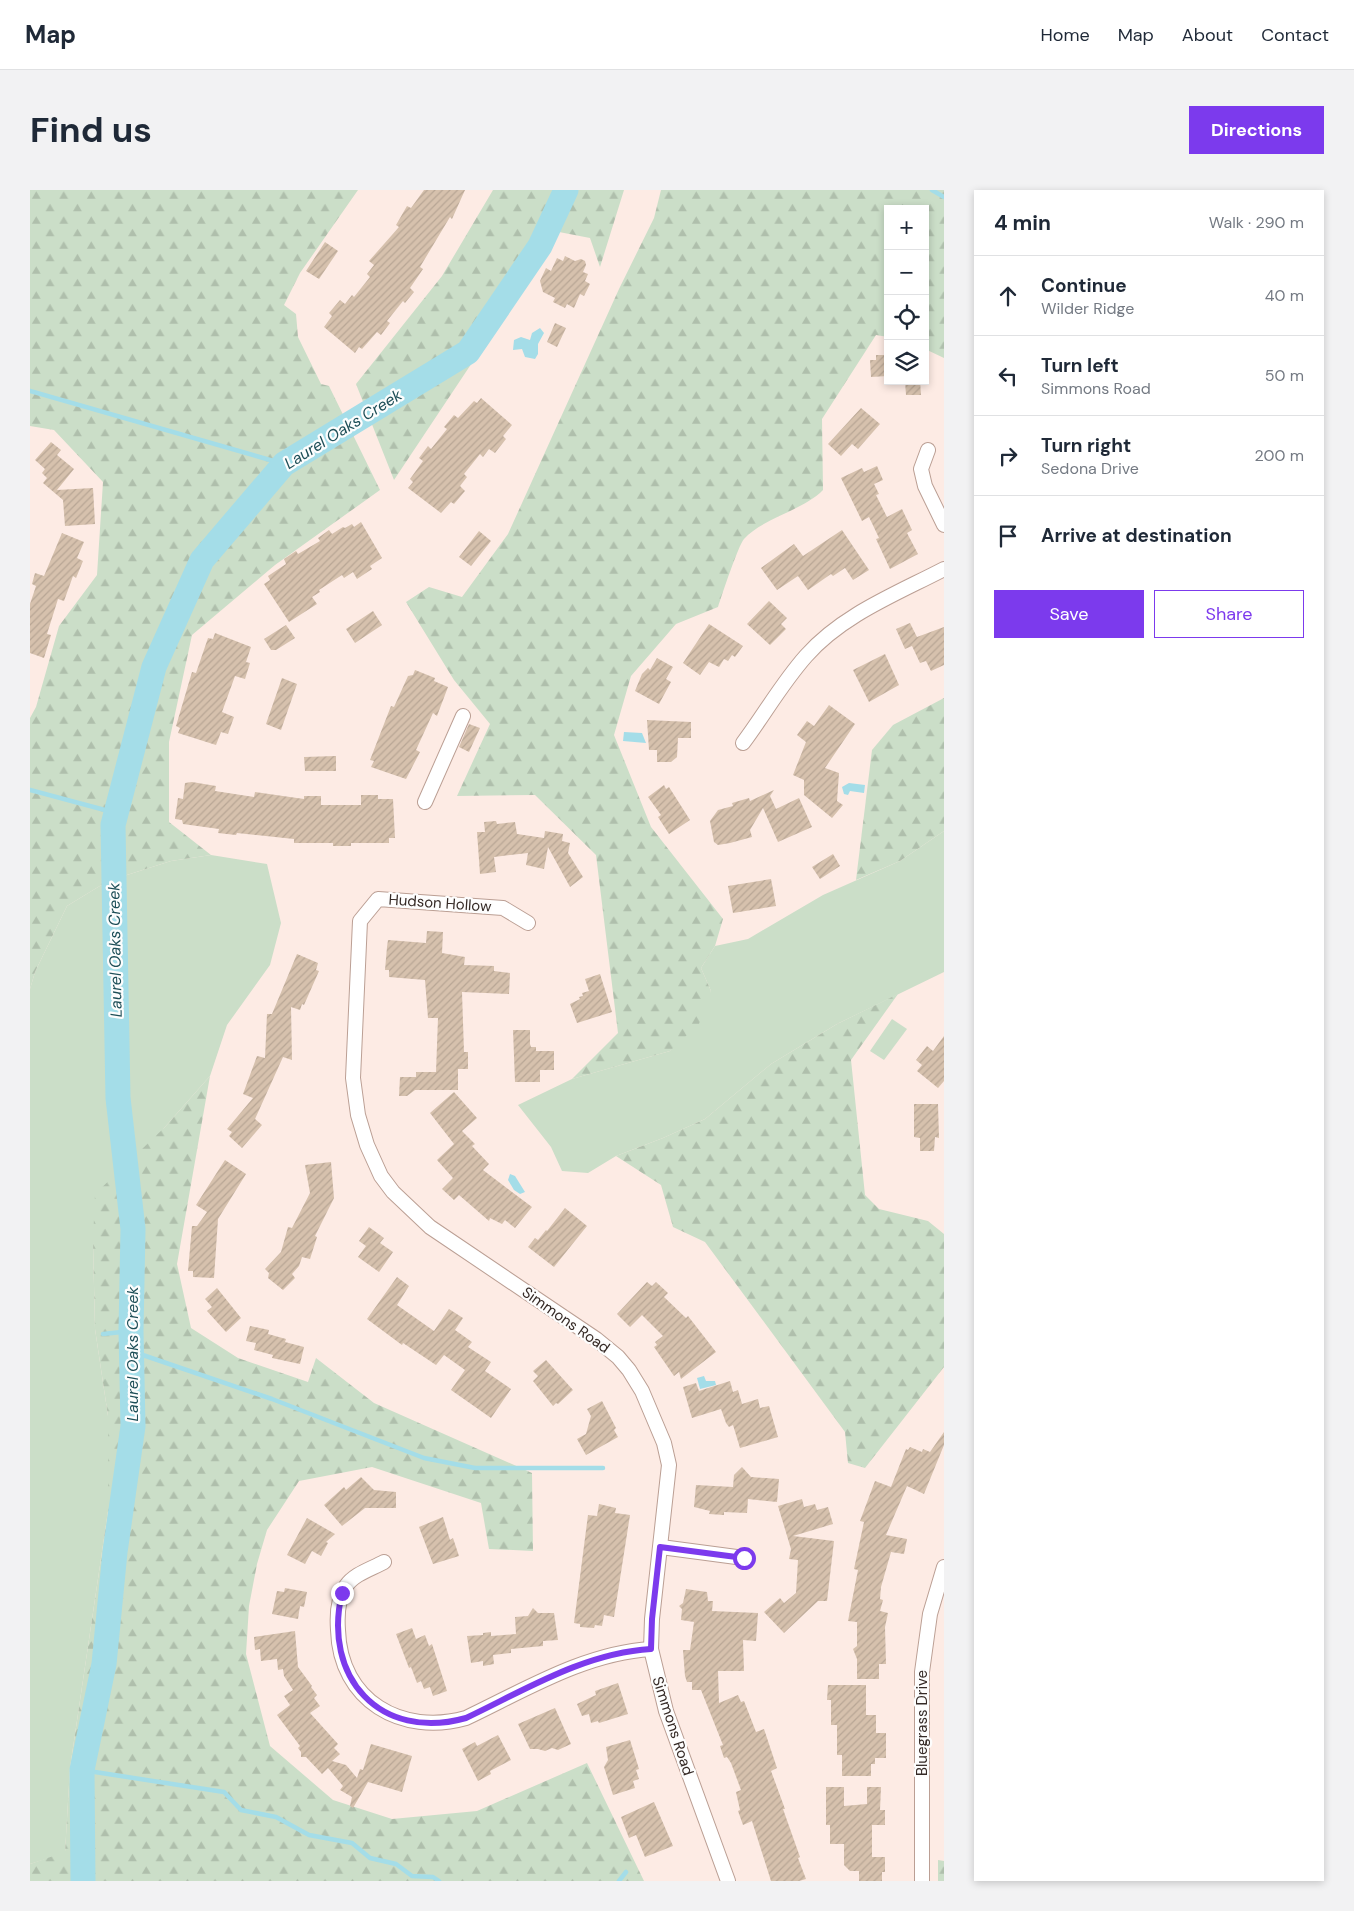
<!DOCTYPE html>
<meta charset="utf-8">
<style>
body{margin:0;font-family:"DM Sans",sans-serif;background:#f2f2f3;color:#1f2937}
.controls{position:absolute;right:15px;top:15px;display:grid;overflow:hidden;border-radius:0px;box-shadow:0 2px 8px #0003}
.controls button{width:45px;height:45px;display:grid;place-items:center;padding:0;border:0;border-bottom:1px solid #e0e1e3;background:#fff;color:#1f2937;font:25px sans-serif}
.stop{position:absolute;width:15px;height:15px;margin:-11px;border:4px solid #7c3aed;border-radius:50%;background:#fff}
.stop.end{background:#7c3aed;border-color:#fff;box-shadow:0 1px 5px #0008}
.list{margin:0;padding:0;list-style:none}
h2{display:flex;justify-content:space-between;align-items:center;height:65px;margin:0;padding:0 20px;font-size:21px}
h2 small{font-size:16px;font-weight:400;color:#747a83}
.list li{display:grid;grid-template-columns:32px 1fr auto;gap:15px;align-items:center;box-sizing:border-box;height:80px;padding:0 20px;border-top:1px solid #e0e1e3}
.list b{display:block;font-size:19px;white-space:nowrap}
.list p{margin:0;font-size:16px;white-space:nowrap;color:#747a83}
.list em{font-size:16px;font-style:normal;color:#747a83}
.actions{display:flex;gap:10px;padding:15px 20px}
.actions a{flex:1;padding:11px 0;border:1px solid #7c3aed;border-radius:0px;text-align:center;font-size:18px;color:#7c3aed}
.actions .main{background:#7c3aed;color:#fff}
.icon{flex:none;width:28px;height:28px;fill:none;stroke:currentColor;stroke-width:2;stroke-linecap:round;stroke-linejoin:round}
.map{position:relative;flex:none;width:914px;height:1691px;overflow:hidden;border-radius:0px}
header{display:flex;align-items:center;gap:30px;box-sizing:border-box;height:70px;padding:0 25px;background:#fff;border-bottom:1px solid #e0e1e3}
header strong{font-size:24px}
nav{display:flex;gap:28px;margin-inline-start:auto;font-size:18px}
.intro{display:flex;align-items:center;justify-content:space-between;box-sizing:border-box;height:120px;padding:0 30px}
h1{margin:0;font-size:35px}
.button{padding:12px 22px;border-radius:0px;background:#7c3aed;color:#fff;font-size:18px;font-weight:700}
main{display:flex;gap:30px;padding:0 30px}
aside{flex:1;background:#fff;border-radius:0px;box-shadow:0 2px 8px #0003}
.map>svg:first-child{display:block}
.green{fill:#cbdec8}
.forest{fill:url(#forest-firs)}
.water{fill:#a4dde8}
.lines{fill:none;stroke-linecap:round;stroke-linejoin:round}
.stream{stroke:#a4dde8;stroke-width:4.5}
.river{stroke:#a4dde8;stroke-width:25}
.building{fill:url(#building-hatch)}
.minor-casing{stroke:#bb9f94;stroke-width:16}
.minor{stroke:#fff;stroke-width:14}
.route{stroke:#7c3aed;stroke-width:6}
.labels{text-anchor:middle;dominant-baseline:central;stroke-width:4.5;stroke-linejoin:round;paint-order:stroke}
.street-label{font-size:15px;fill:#352a26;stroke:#fdfdfd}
.water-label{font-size:16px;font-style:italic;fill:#1d4e57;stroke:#fdfdfd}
</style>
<header>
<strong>Map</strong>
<nav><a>Home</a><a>Map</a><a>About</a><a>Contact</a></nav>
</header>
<div class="intro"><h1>Find us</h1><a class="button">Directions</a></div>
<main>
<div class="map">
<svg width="914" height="1691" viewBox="0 0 914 1691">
<defs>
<pattern id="forest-firs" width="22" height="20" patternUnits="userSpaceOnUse" patternTransform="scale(1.25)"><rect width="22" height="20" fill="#cbdec8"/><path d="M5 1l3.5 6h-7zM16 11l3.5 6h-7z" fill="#afbfac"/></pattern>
<pattern id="building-hatch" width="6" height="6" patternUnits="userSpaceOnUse" patternTransform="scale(1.25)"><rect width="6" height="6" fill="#d6c1ad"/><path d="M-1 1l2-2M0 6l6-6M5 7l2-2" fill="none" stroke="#b8a695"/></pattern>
</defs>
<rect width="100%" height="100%" fill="#fdebe4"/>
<g class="green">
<polygon points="914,641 914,782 807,834 741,874 675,929 633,948 586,966 558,983 532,981 521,957 488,915 542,889 640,861 681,801 671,778 685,756 718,749 793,705 870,671"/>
<polygon points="181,665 237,674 251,733 240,775 197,835 180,886 134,938 63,1052 65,1139 78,1226 78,1321 40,1578 35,1663 0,1674 0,799 5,782 37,716 78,691 141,671"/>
<polygon points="862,829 877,839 854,870 840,861"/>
</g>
<g class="forest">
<polygon points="0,0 328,0 270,83 254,115 266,124 268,147 291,194 299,196 350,300 245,375 162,445 139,552 139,632 181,665 141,671 78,691 37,716 5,782 0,799 0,528 6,517 29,436 67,385 73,292 24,240 0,236"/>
<polygon points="463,0 594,0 570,77 560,48 529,42 364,290 326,194 412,86"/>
<path d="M631,0H914V168L895,159V19H858V147L846,145L792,229L793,300C774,320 733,328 714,349C708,356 692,405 688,417L646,434L601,486L584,545L621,637L693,729L685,756L671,778L681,801L669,834L640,861L542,889L588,843L566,665L505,605L427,606L460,534L424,490L376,412L399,397L432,407L478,344L589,99L624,28Z"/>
<polygon points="914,508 914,641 870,671 826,690 842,560 863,535"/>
<polygon points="868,804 821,870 835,1005 849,1019 898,1031 914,1044 914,1177 835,1278 818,1273 815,1242 675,1052 643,1037 631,995 586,966 633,948 675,929 741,874 807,834"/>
<polygon points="180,886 147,1074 161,1138 208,1168 278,1192 286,1168 344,1213 502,1283 503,1361 459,1359 451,1313 342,1277 269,1291 237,1340 227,1374 219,1416 216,1464 240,1556 303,1610 362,1629 447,1621 557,1573 614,1691 0,1691 0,1674 35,1662 40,1578 78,1321 78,1226 65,1139 63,1052 65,1004 134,938"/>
<polygon points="908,1670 914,1671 914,1691 908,1691"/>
</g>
<g class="water">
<polygon points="510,138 514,143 508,154 508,164 505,169 495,167 492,159 483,160 484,150 491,147 500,150 502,143"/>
<polygon points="594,542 612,543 616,553 593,551"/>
<polygon points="819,593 835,595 834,603 820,601 818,605 814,604 812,597"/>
<polygon points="480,984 485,986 495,1002 490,1004 484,1000 478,990"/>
<polygon points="674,1186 676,1191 685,1191 686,1195 670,1199 667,1188"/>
</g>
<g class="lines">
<g class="stream">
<polyline points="902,0 914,7"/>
<polyline points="0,201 254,274"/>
<polyline points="0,600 86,623"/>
<polyline points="73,1144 101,1141"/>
<polyline points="101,1161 242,1209 394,1268 445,1278 573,1278"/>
<polyline points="52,1580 194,1602 211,1620 246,1627 279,1645 322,1653 340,1668 366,1674 382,1686 403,1687 409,1691"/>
<polyline points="589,1691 596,1682"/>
</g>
<polyline class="river" points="53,1691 52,1580 74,1474 85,1362 103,1236 101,1141 103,1039 88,908 83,635 124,477 172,370 254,274 438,162 510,56 536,0"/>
</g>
<g class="building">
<polygon points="394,0 435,0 422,29 420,27 390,77 393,79 380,98 384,102 375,113 373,111 357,131 360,133 351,145 347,142 332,159 329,157 325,163 294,137 302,126 299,123 310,110 315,114 322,105 324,107 340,87 337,84 344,75 339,71 369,37 366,35 377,16 381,18"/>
<polygon points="295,52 308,61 289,89 276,81"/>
<polygon points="535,66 545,71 551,69 555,71 556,75 553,82 558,84 555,91 560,94 554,106 550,104 544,118 537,114 535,118 523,112 525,108 513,102 510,91 516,78 521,81 527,68 533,71"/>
<polygon points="525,133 536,138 527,157 517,152"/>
<polygon points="846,165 858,165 858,186 841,187 840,170 846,170"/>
<polygon points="875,191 890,191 891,205 876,205"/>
<polygon points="451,208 482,235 473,246 476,249 465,263 459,259 453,267 450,264 434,284 437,287 430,296 435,301 424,314 421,312 411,323 378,298 383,292 380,289 393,271 389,268 398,256 401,259 417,239 414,237 424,225 428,228 444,211 447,213"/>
<polygon points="831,218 850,234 828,259 822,254 811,266 798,254"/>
<polygon points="21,252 31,260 27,265 44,279 27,300 63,298 65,334 35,336 33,310 13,293 17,288 12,283 15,279 5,270"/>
<polygon points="847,276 853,290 844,294 849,304 846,305 857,327 872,319 882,340 877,343 888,364 860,379 846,349 849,348 839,327 832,331 811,288 832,278 834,282"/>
<polygon points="331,332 352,368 340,376 342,379 327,389 323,382 314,388 312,385 289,400 290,402 282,407 287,414 259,432 234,394 240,390 238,386 256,374 254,369 266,361 268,364 290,351 288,348 299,340 302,344 313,337 315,338 322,334 324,337"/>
<polygon points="812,340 839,380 823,390 815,378 803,386 801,384 778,400 768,386 747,400 731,378 764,354 773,366"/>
<polygon points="449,341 461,351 441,376 429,367"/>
<polygon points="32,343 54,352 47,368 53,371 46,388 43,386 34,411 28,409 17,444 21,445 14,468 0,463 0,414 6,396 2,394 5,383 14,386"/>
<polygon points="739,411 757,428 751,434 756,439 740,455 717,434"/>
<polygon points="343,421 352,435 325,453 316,439"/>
<polygon points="880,433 887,447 914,437 914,475 901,481 896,471 890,473 882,456 875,459 866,439"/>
<polygon points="679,434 713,456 705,467 702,465 698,471 694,469 689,477 679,472 670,485 653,473"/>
<polygon points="256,435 265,448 246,460 241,460 234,449"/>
<polygon points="185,443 221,457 216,472 220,473 215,489 205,486 192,522 204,527 198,544 191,542 186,555 148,543 150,538 146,536 162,482 166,483 178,448 183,449"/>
<polygon points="855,464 869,495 839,512 823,480"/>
<polygon points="627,468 643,477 636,489 641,492 629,514 605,501 612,484 618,478 620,480"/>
<polygon points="385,480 405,488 404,491 418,497 407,526 403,523 386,560 390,562 376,589 341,577 344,571 340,570 361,516 364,517 378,486 383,485"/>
<polygon points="252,488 267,494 251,540 236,534"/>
<polygon points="799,515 825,534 795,578 809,583 807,611 813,615 802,628 774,605 774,590 763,585 776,552 767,545 777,531 784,536"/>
<polygon points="617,530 661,532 661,548 648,548 647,567 641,572 627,572 627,560 619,560"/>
<polygon points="439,534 450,538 439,562 429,557"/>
<polygon points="306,566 306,581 275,581 274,567"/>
<polygon points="162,592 186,596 185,601 224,607 225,602 274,609 274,606 291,606 291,615 331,615 331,605 348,605 348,609 363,609 365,648 359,648 359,653 321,653 321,656 303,656 303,653 264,653 264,649 207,643 206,645 188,643 189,639 153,634 152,630 145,629 148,608 153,609 155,593"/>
<polygon points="634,595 636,599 639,597 660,630 639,644 628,627 631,625 618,607"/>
<polygon points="744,600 740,606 746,619 769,608 782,637 748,652 733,618 720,640 722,647 700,653 688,655 684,652 680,631 688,620 703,616 702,613 719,608 720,611"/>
<polygon points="466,631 467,634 485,632 487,644 514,648 515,641 533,644 532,651 540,653 538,663 553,687 540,697 518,657 514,679 496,675 498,663 464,667 466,682 450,684 447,642 455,642 454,632"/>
<polygon points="803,664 810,676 790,689 782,677"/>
<polygon points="741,689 746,716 703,723 698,696"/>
<polygon points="397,741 413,742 412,763 435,767 434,775 464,776 464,781 480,783 479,804 432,802 434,862 438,862 438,879 428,879 428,900 385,900 377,906 369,906 370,887 386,887 386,882 406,882 408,828 398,828 395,790 359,787 359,780 355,780 357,757 358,750 396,753"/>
<polygon points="267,764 288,773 286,780 289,781 274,815 272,814 270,820 261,817 262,870 253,867 225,929 232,935 212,958 199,946 202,942 197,939 223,908 213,904 227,866 235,868 237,824 242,824"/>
<polygon points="570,784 582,822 547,833 540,814 550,809 549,807 553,806 552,803 559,801 555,789"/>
<polygon points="483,840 500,840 500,854 501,857 506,857 506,861 524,861 524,880 510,880 510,892 485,892"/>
<polygon points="914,846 914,891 908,898 887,881 892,875 886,870 897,856 903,861"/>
<polygon points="424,902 447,928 432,941 445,954 442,956 459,974 453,980 502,1017 485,1038 475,1030 472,1034 460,1028 459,1031 429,1005 424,1010 412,999 423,988 407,970 424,954 400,923"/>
<polygon points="884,914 908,914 909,948 905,947 904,961 890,961 890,948 884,947"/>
<polygon points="195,970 216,984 188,1029 184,1088 163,1087 163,1081 158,1081 162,1036 167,1036 177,1022 166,1015"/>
<polygon points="301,972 304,1008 285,1046 287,1047 280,1069 272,1067 269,1076 262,1084 265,1088 253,1100 238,1088 239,1083 235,1079 251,1062 258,1037 262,1038 280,1003 275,975"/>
<polygon points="535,1018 557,1036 524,1077 498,1057 505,1048 508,1050 516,1040 517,1041"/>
<polygon points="339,1037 354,1048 350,1053 363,1062 349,1082 328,1067 336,1056 329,1051"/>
<polygon points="367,1087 379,1096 367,1115 404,1141 419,1119 433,1128 425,1140 442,1152 438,1157 461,1172 455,1181 481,1199 461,1228 421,1200 435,1180 414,1165 406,1175 373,1153 372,1155 337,1129"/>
<polygon points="617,1092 622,1096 626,1092 638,1103 634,1107 656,1128 658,1126 686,1162 651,1189 649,1182 644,1186 624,1157 627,1155 625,1152 633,1146 612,1125 600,1137 587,1124"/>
<polygon points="187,1098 211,1128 196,1142 177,1121 182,1117 175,1109"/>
<polygon points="220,1136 239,1140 238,1144 256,1149 255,1152 274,1157 270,1174 242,1168 243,1165 224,1160 226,1153 216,1151"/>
<polygon points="516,1170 543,1200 528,1214 526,1213 523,1216 503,1191 508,1186 503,1181"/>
<polygon points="700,1191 703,1202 708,1200 712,1214 728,1209 730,1218 739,1216 748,1247 710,1258 703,1235 699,1237 696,1233 691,1219 662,1228 653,1197 666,1193 669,1201"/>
<polygon points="572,1211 586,1238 584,1240 588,1247 556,1265 547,1249 556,1244 561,1226 557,1219"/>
<polygon points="914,1242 914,1255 894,1304 877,1296 856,1345 877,1349 874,1364 861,1362 851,1397 850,1409 853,1410 850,1421 858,1423 855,1437 856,1474 849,1474 849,1489 827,1489 827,1469 823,1459 827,1456 827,1432 818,1431 828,1380 824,1379 834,1332 830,1331 845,1291 861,1297 876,1259 878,1260 880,1257 892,1262 893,1259 900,1262"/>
<polygon points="712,1277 721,1287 749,1289 747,1312 718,1309 717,1323 694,1322 694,1325 679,1324 680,1321 664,1317 666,1295 703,1297 704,1285"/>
<polygon points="331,1287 344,1300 366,1302 366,1318 335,1318 312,1336 294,1315 314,1297 316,1300"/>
<polygon points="772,1309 774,1317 785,1314 787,1320 798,1317 803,1334 763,1346 804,1351 797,1411 788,1411 754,1443 734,1422 750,1408 754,1413 766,1403 768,1370 759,1369 761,1359 748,1316"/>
<polygon points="569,1314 586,1318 585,1323 600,1325 584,1427 574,1425 572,1436 565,1435 564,1438 550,1437 550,1434 544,1433 558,1325 567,1326"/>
<polygon points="413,1327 420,1350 423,1348 429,1366 403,1374 389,1337"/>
<polygon points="277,1328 305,1344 296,1352 298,1353 291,1366 282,1361 275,1374 257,1365"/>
<polygon points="255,1398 277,1402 274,1417 270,1416 268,1429 242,1424 247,1401 254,1402"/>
<polygon points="656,1399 677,1402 678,1411 683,1411 682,1421 728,1423 726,1451 713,1450 714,1481 688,1481 689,1513 708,1505 711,1512 714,1511 726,1542 734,1539 747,1578 741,1581 755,1619 753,1619 770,1667 768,1668 776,1689 769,1691 741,1691 722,1631 713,1635 708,1621 710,1620 706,1602 711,1600 701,1573 697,1567 694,1568 690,1556 693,1555 671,1500 662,1500 662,1492 657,1492 655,1486 653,1460 660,1460 664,1432 651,1430 652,1419 649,1416 653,1413"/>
<polygon points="503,1418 508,1423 524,1423 528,1450 513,1451 513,1456 481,1459 481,1463 463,1465 464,1474 453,1476 453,1471 441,1473 437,1446 453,1445 453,1443 461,1442 461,1446 486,1444 485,1427 498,1426"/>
<polygon points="382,1438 386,1449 395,1445 399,1456 402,1454 417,1501 403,1506 400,1497 394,1499 391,1491 387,1493 381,1477 379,1478 366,1444"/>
<polygon points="265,1441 268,1477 282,1496 281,1497 287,1505 284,1508 290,1516 280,1523 308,1554 304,1558 310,1564 302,1571 316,1575 327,1588 330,1579 333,1580 341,1554 382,1566 372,1602 338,1592 323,1618 320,1616 322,1607 310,1600 313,1596 298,1578 292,1584 276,1567 271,1567 271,1562 268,1558 270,1556 247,1525 260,1515 254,1506 263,1500 254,1486 253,1479 248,1480 247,1469 231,1471 230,1459 225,1460 224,1447"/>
<polygon points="588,1493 598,1524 569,1533 568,1531 561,1533 559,1524 552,1526 547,1514 566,1505 565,1501"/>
<polygon points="798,1495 836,1495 836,1525 846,1525 846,1543 856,1543 856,1568 845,1568 845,1574 841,1574 841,1586 812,1586 812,1565 807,1565 807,1535 801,1535 801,1510 797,1510"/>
<polygon points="525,1518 541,1554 528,1560 522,1558 515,1561 508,1559 500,1559 488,1534"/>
<polygon points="468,1545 481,1570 460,1581 461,1584 448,1591 432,1559 445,1552 447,1556"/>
<polygon points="600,1550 609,1579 606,1580 609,1589 603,1591 605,1598 583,1605 574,1577 578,1570 576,1557"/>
<polygon points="796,1597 814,1597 814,1616 837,1614 837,1597 851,1597 850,1620 855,1620 855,1635 842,1635 842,1667 855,1667 855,1682 852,1682 852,1691 829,1691 829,1681 820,1681 814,1675 814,1654 800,1654 800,1635 796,1635"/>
<polygon points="624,1612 643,1656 615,1667 606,1645 599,1648 591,1627"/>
</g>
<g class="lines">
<g class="minor-casing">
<g id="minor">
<polyline points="898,260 891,279 895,296 914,335"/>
<path d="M713,553C734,525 752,493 776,466C812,425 866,404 914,379"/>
<polyline points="395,612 433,526"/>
<polyline points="498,733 473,718 348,709 330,731 323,888 328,925 337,955 351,986 363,1002 400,1037 566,1149 588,1167 599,1180 612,1201 634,1253 639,1275 622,1429 621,1459 636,1521 698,1691"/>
<polyline points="631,1357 714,1368"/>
<path d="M354,1372C341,1379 324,1384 316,1396C307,1409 307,1426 308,1440C310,1511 372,1546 436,1528C495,1500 555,1463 621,1459"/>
<polyline points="892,1691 892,1482 900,1424 914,1377"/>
</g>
</g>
<use href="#minor" class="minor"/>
</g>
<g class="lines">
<path class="route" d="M312,1403C292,1487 350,1552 436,1528C495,1500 554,1463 621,1459L622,1429L630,1357L714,1368"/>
</g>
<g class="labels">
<g class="street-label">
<text transform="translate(410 713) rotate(4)">Hudson Hollow</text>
<text transform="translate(536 1130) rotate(35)">Simmons Road</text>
<text transform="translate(892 1533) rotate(-90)">Bluegrass Drive</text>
<text transform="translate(643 1536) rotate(72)">Simmons Road</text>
</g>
<g class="water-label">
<text transform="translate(313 239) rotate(-32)">Laurel Oaks Creek</text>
<text transform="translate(85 760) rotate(-91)">Laurel Oaks Creek</text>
<text transform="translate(102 1164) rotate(-90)">Laurel Oaks Creek</text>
</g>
</g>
</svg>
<div class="controls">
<button>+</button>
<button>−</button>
<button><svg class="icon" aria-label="locate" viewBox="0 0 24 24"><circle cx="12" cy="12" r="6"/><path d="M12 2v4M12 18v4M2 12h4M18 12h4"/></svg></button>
<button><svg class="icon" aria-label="layers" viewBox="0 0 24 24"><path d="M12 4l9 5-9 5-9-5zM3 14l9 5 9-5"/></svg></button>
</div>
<div class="stop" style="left:714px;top:1368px"></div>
<div class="stop end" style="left:312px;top:1403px"></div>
</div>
<aside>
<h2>4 min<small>Walk · 290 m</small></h2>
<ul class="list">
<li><svg class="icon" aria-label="ahead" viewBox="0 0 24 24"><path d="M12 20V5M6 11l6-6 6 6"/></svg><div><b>Continue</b><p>Wilder Ridge</p></div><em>40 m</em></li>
<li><svg class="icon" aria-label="left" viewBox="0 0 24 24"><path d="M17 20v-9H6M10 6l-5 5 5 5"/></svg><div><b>Turn left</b><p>Simmons Road</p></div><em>50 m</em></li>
<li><svg class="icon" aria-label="right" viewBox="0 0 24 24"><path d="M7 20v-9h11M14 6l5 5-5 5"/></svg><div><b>Turn right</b><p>Sedona Drive</p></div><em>200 m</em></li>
<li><svg class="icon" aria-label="arrive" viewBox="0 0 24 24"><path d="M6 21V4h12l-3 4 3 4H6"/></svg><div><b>Arrive at destination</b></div></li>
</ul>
<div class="actions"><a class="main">Save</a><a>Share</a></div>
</aside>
</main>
